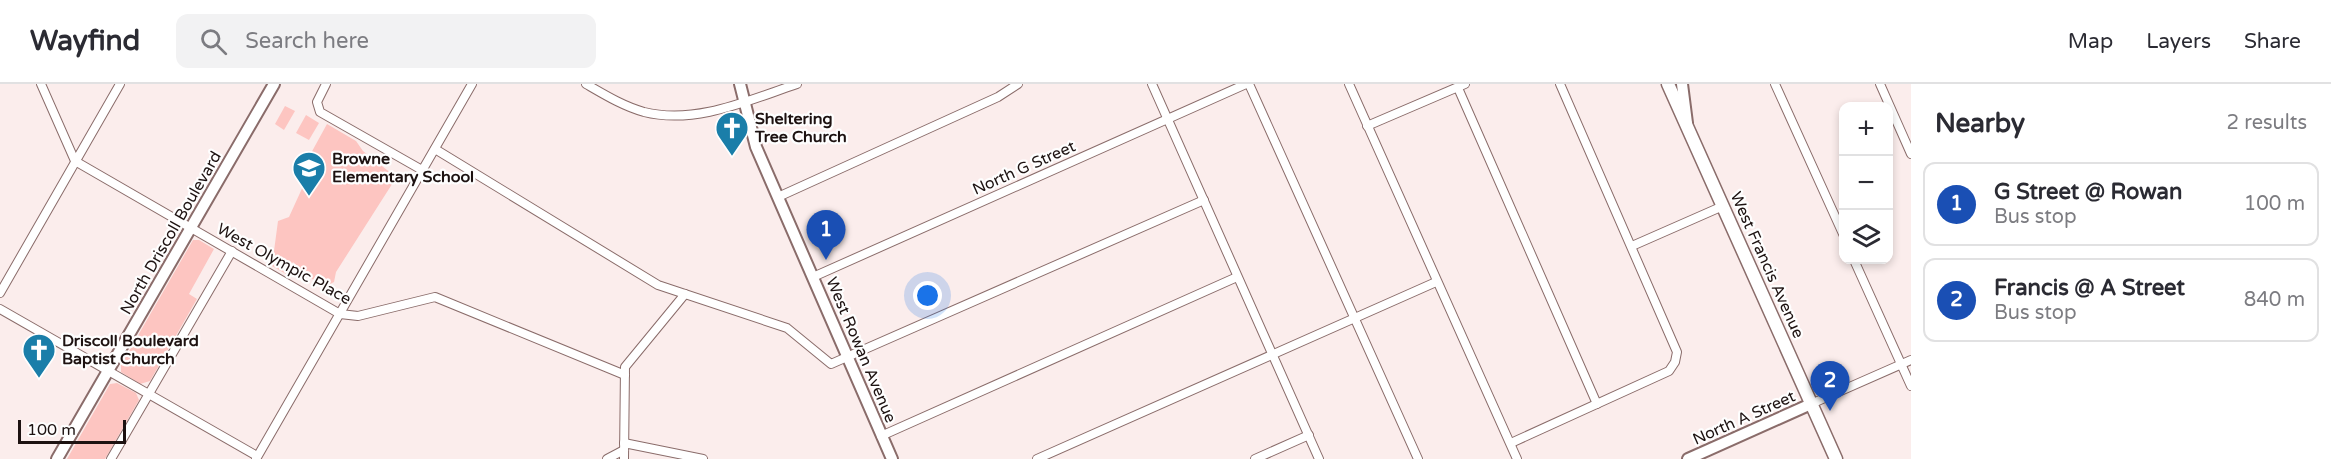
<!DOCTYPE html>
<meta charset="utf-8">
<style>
body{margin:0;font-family:"Varela Round",sans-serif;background:#f2f2f3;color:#2b2b33}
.controls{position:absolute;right:18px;top:18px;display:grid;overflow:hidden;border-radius:12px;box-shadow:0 3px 9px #0003}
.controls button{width:54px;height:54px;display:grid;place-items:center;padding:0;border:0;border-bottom:2px solid #e1e1e2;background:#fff;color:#2b2b33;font:30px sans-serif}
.scale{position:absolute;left:18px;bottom:15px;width:108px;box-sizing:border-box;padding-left:6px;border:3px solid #1d1211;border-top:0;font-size:16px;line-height:21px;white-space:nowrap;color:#1d1211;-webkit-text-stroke:4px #fefefe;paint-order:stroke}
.you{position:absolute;left:928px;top:212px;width:21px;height:21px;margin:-15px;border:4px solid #fff;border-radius:50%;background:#1a73e8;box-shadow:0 0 0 9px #1a73e833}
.badge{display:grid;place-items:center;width:39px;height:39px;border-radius:50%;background:#d93025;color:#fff;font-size:20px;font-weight:700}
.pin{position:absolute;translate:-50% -50px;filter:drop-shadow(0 2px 3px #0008)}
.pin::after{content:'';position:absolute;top:32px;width:21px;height:18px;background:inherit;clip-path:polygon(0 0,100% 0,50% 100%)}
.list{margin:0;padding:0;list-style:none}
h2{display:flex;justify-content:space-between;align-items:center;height:78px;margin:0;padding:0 24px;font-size:26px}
h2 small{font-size:20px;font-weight:400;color:#7c7c81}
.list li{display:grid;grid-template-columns:39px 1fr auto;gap:18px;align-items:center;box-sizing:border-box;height:84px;margin:0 12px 12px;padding:0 12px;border:2px solid #e1e1e2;border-radius:12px}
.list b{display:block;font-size:22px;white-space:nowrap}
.list p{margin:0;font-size:20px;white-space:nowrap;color:#7c7c81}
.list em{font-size:20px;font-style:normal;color:#7c7c81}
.icon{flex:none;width:33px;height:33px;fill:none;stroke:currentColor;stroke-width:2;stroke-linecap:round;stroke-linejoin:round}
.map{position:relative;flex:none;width:1911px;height:375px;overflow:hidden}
header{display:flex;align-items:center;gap:36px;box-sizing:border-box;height:84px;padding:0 30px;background:#fff;border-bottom:2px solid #e1e1e2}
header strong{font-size:28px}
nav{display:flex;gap:33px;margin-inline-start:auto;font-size:21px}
.search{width:420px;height:54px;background:#f2f2f3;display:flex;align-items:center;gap:15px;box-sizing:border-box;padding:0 21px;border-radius:12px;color:#7c7c81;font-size:22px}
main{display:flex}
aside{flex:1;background:#fff}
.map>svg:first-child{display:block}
.green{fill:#fdc5c1}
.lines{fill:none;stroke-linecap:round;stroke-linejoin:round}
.street-casing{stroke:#8a6c6a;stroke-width:10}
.secondary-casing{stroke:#8a6c6a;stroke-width:14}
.primary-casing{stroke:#8a6c6a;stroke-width:15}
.street{stroke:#fff;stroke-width:8}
.secondary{stroke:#fff;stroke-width:10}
.primary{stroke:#fff;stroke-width:12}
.labels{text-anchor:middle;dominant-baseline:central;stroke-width:4.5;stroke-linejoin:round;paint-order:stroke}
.poi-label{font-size:16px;font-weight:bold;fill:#1d1211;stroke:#fefefe;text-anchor:start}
.street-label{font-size:16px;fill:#1d1211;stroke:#fefefe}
</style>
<header>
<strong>Wayfind</strong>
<div class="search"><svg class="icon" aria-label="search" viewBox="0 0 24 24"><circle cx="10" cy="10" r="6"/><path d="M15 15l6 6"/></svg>Search here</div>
<nav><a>Map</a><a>Layers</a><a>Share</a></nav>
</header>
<main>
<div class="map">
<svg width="1911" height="375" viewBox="0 0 1911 375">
<rect width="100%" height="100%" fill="#fbedec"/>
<g class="green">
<polygon points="285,22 295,27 284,46 275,40"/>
<polygon points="306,31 319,39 309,56 296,49"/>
<polygon points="327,40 356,57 363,67 392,90 394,97 336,188 334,198 326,202 308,193 293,178 286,190 272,182 278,137 289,133 305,98 305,94 295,89 302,76 310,71"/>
<polygon points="193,156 199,156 214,165 189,210 197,215 150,297 140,300 121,288 121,281"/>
<polygon points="117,299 136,309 139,316 105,375 67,375 110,300"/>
</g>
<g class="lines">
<g class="street-casing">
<g id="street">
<polyline points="41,0 75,77 340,230 358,232 435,213 625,291"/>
<polyline points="326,0 317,18 320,28 422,86"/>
<path d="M586,0C605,11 623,22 644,28C696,41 749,16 797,0"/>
<polyline points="1152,0 1319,375"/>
<polyline points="1249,0 1418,375"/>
<polyline points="1349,0 1517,375"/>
<polyline points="1775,0 1844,152"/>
<polyline points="1880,0 1911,70"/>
<polyline points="1458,4 1597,320"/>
<polyline points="1367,42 1465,0"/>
<polyline points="435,65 658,201 787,244 831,280 1204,116"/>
<polyline points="778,113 998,13 1018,0"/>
<polyline points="1632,162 1723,122"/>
<polyline points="1854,176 1911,302"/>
<polyline points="813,193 1246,0"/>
<polyline points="0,209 120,0"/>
<polyline points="0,225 257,372"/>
<polyline points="1811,320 1911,276"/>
<polyline points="881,352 1237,193"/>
<polyline points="624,359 703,375"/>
<polyline points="1511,359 1669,287 1675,278 1677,268 1560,0"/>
<polyline points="111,375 232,167"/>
<polyline points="256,375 472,0"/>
<polyline points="607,375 624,366"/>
<polyline points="624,375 625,283 685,210"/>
<polyline points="1037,375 1436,198"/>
<polyline points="1255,375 1309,351"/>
</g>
</g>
<g class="secondary-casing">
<g id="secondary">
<polyline points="740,0 756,63 892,375"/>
<polyline points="1682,0 1687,39"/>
<polyline points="57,375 274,0"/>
<polyline points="1688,375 1811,320"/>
</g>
</g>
<g class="primary-casing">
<polyline id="primary" points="1668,0 1836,375"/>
</g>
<use href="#street" class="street"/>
<use href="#secondary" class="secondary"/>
<use href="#primary" class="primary"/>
</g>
<defs>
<g id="church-pin" transform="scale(1.725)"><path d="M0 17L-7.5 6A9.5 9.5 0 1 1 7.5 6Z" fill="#1a7ea9" stroke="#fefefe"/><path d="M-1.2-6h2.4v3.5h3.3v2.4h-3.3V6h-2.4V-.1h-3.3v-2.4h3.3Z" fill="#fff"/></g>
<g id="school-pin" transform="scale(1.725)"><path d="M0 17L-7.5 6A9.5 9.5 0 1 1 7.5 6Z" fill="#1a7ea9" stroke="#fefefe"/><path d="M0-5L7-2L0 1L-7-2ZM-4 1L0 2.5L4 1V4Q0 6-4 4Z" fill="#fff"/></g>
</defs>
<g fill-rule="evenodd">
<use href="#church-pin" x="732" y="44"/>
<use href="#school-pin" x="309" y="84"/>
<use href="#church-pin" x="39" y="266"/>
</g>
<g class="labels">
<g class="poi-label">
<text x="755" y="35">Sheltering<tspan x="755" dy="18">Tree Church</tspan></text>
<text x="332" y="75">Browne<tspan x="332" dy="18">Elementary School</tspan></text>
<text x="62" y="257">Driscoll Boulevard<tspan x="62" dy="18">Baptist Church</tspan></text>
</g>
<g class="street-label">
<text transform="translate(1024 84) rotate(-24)">North G Street</text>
<text transform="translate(171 149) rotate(-60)">North Driscoll Boulevard</text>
<text transform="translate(284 180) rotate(29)">West Olympic Place</text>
<text transform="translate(1767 181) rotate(66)">West Francis Avenue</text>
<text transform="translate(861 266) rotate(67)">West Rowan Avenue</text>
<text transform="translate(1744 334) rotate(-24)">North A Street</text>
</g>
</g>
</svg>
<div class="controls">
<button>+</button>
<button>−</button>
<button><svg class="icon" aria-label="layers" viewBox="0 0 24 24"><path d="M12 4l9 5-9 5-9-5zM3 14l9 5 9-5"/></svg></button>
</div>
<div class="scale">100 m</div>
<div class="you"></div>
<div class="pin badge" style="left:826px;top:176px;background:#1a4fb4">1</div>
<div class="pin badge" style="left:1830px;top:327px;background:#1a4fb4">2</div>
</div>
<aside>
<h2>Nearby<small>2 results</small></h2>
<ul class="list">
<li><span class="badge" style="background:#1a4fb4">1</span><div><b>G Street @ Rowan</b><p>Bus stop</p></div><em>100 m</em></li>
<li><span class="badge" style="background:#1a4fb4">2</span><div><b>Francis @ A Street</b><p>Bus stop</p></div><em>840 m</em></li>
</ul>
</aside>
</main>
